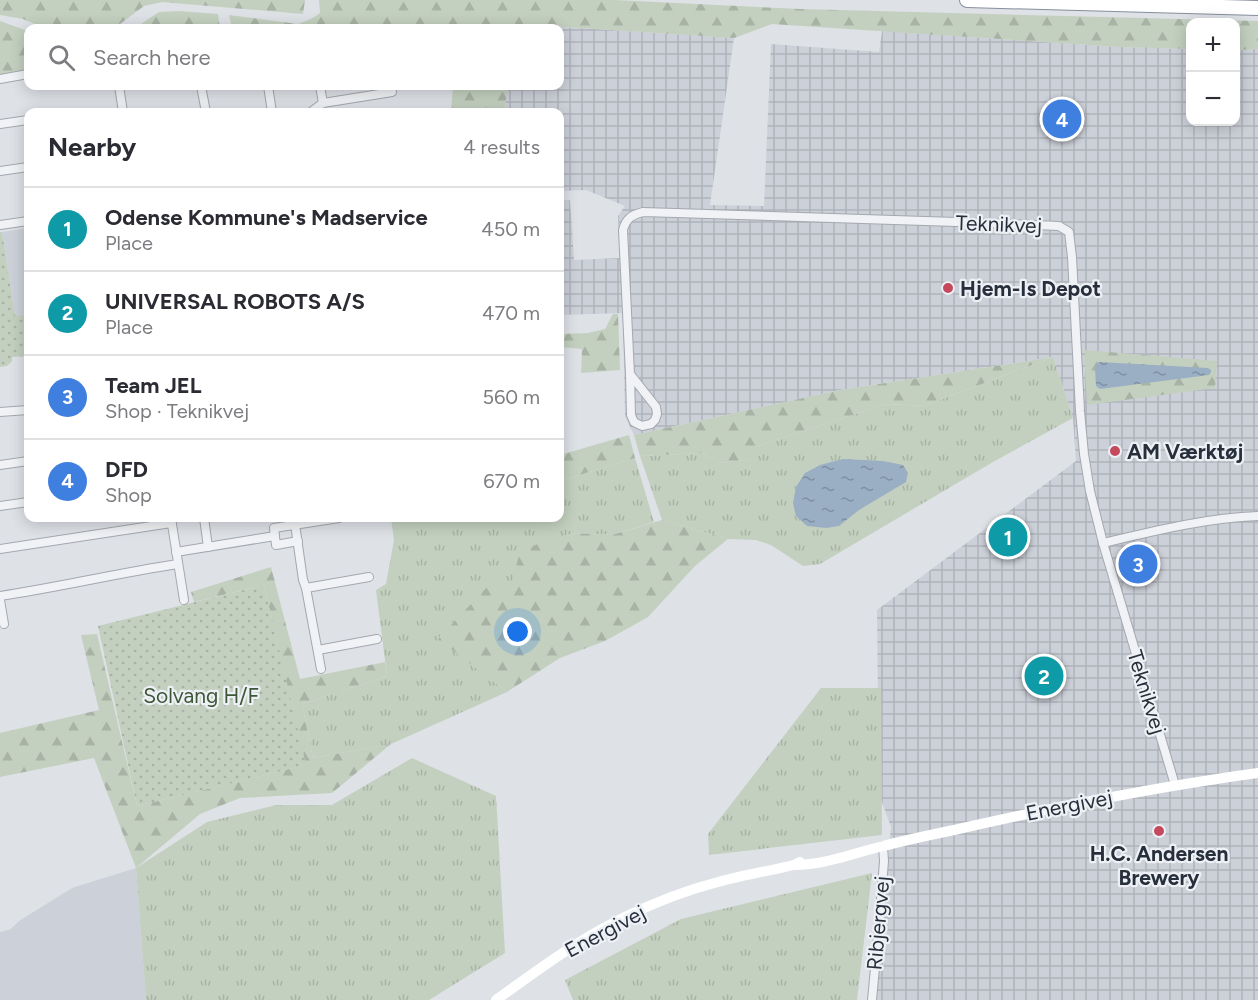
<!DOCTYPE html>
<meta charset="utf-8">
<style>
body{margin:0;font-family:Figtree,sans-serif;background:#f2f2f3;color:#2b2b33}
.controls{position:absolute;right:18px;top:18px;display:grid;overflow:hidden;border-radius:12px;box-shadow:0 3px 15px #0003}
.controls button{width:54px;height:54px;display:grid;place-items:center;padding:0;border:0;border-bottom:2px solid #e1e1e2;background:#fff;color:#2b2b33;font:30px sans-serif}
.you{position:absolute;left:518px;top:632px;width:21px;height:21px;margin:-15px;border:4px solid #fff;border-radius:50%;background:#1a73e8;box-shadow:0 0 0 9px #1a73e833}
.badge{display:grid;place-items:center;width:39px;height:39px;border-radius:50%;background:#2563eb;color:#fff;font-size:20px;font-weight:700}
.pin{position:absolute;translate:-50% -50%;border:3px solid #fff;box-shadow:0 2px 6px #0006}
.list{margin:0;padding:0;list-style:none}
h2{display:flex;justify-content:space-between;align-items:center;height:78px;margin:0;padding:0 24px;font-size:26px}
h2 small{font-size:20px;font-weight:400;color:#7c7c81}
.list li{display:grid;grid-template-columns:39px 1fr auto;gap:18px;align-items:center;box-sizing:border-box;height:84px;padding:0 24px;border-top:2px solid #e1e1e2}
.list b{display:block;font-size:22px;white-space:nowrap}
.list p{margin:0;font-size:20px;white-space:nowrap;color:#7c7c81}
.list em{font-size:20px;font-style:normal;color:#7c7c81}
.icon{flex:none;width:33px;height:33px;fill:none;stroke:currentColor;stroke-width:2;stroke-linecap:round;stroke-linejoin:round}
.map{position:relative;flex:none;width:1258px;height:1000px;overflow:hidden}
.search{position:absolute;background:#fff;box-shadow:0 3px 15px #0003;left:24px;top:24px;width:540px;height:66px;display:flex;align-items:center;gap:15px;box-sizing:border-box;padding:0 21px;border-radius:12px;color:#7c7c81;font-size:22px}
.panel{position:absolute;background:#fff;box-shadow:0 3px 15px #0003;left:24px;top:108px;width:540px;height:414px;border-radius:12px}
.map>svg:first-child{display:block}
.built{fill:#ccd0d8}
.industrial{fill:url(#industrial-grid)}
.grass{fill:url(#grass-tufts)}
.forest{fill:url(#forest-firs)}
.park{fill:url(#park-dots)}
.water{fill:url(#water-ripples)}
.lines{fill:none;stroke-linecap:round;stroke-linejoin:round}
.street-casing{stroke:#a4a8b0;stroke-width:10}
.highway-casing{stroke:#868f9c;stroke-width:16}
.street{stroke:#f0f2f5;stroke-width:8}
.secondary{stroke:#fff;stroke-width:10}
.highway{stroke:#fff;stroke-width:14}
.poi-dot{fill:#c5495d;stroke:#edf0f4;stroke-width:2}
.labels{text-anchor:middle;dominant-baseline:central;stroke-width:4.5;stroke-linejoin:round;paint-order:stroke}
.street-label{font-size:21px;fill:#282f3c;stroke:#edf0f4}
.poi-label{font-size:21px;font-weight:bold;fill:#282f3c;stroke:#edf0f4;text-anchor:start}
.park-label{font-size:21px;fill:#3d5736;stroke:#edf0f4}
</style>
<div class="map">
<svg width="1258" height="1000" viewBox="0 0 1258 1000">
<defs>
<pattern id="industrial-grid" width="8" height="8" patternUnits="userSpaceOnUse" patternTransform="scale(1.5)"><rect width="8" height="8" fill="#ccd0d8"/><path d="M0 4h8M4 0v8" fill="none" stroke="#afb3ba"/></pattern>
<pattern id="grass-tufts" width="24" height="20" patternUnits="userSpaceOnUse" patternTransform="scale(1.5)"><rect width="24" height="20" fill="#c3d0bf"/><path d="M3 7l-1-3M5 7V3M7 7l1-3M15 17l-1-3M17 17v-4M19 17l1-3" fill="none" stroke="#a8b3a5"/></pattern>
<pattern id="forest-firs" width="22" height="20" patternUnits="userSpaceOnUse" patternTransform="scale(1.5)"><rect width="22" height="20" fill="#c3d0bf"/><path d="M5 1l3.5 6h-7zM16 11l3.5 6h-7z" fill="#a8b3a5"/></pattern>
<pattern id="park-dots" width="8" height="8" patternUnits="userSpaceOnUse" patternTransform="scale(1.5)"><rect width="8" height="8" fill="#c3d0bf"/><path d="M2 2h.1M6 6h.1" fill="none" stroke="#a8b3a5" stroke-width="1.8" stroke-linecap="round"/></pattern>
<pattern id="water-ripples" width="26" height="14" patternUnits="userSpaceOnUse" patternTransform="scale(1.5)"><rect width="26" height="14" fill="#9aafc4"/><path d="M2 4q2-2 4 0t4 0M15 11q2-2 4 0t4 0" fill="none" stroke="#7e8fa0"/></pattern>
</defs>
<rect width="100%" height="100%" fill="#dee1e6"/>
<g class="built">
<polygon points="28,228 28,314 15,316 2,232"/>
<polygon points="136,868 146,1000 0,1000 0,932 11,929 19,921 72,888"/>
</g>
<polygon class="industrial" points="518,24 734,38 710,205 764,206 771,44 879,52 882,31 1119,47 1190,49 1190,122 1236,122 1236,50 1258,49 1258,1000 875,1000 891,827 879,794 877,610 1076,461 1073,418 1053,357 840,390 634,435 625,416 623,313 560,315 560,200 570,200 574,260 620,258 618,216 625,206 586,190 560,191 560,112 504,112 508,86 560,86 560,28 517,28"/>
<g class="grass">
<polygon points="1053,357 1073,418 993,462 820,564 803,566 771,545 756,540 728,539 662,520 640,456 702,453 720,463 752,459 759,445 887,404 924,406"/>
<polygon points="635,458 654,522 612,535 572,533 512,584 438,638 507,692 391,744 313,758 302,704 387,676 376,590 386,584 394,540 391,518 560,518 560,481"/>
<polygon points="821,688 881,688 882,835 709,855 708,834"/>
<polygon points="412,758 496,796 505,953 429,1000 146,1000 136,868 207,822 276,805 332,805"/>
<polygon points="872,873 857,1000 573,1000 565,980 681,919"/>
</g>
<g class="forest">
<polygon points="0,0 305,0 303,14 162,2 144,6 116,27 110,28 44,28 23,19 0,15"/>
<polygon points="319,0 614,0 800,9 1258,21 1258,49 1236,50 1236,22 1190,22 1190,49 1119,47 772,24 734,38 518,24 517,28 232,28 229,15 298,24 311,19 320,13"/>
<polygon points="179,11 218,14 220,28 127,28 141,24 159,12"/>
<polygon points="0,21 28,31 28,70 0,75"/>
<polygon points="453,86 508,86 504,112 451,112"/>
<polygon points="613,314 618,314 620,370 581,373 582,349 560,347 560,334 588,333 605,329"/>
<polygon points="1084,350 1217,361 1215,388 1087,405"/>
<polygon points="1053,357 924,406 887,404 759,445 753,459 720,463 702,453 640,456 634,435 840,390"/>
<polygon points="629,435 635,458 560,481 560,455"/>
<polygon points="662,520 728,539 695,566 648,617 605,641 560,658 507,692 438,639 488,586 512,584 520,550 572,533 612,535"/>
<polygon points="271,567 300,679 385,662 387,676 302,704 313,758 391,744 332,793 240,798 200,814 136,868 94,758 0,777 0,733 99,710 81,635 97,634 137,806 305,765 264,585 194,602 191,592"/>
</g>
<g class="park">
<polygon points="0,232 2,232 15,316 28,314 28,356 12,357 12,361 7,366 0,367"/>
<polygon points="264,585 306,765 137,806 98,626"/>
</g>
<g class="water">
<polygon points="1100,362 1208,368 1211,370 1211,372 1209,375 1100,389 1096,386 1095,367 1097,363"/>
<polygon points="843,459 883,461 903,465 908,473 906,482 859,510 839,526 826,528 807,526 796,516 793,503 796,487 805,473 820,465"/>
</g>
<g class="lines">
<g class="street-casing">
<g id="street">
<polyline points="0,79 28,74"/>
<polyline points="119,86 123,112"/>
<polyline points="201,86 206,112"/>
<polyline points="268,86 272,112"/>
<polyline points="320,86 323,103"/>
<polyline points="311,112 323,103 392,92"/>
<polyline points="0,124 28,120"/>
<polyline points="0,171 28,167"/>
<polyline points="0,225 28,221"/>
<path d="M630,374L631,415L634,422L642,426L651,424L655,420L657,414L656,407L630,374L623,230C626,219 631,215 643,212L987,223L1059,226L1069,232L1072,257L1080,411L1084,454L1090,491L1103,543L1175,785"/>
<polyline points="0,412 28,410"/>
<polyline points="0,465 28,461"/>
<polyline points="0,506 28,502"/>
<polyline points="171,518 184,600"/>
<polyline points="204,518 208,547"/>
<polyline points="295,524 303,580 306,588 321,669"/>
<polyline points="298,541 276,545 274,528 339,518"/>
<path d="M1103,543C1154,531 1205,518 1258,516"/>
<polyline points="0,549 171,523"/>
<polyline points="176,552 275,536"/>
<polyline points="306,588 369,577"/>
<path d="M0,596C60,587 118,573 178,564"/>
<polyline points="0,600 4,624"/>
<polyline points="318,650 377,639"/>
<polyline points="872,1000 879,925 884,861 883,846"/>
</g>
</g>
<g class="highway-casing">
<polyline id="highway" points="967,0 1258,8"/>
</g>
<use href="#street" class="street"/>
<g class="secondary">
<path d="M794,865C825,865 854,853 883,846C906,840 930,835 954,830C1055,807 1156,787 1258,773"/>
<path d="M496,1000C538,970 580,938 627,916C656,902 687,890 718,882C743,875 769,871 794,865L800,862"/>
</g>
<use href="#highway" class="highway"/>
</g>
<g class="poi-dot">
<circle cx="948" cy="288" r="6"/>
<circle cx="1115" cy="451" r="6"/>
<circle cx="1159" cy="831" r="6"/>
</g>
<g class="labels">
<g class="street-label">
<text transform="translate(999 224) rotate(2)">Teknikvej</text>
<text transform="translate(1147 692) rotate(73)">Teknikvej</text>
<text transform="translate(1069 805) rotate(-11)">Energivej</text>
<text transform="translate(878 923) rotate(-85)">Ribjergvej</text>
<text transform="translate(605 931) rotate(-28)">Energivej</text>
</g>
<g class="poi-label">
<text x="960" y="288">Hjem-Is Depot</text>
<text x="1127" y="451">AM Værktøj</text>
<text x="1159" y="853" text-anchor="middle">H.C. Andersen<tspan x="1159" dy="24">Brewery</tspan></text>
</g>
<g class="park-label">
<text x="201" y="695">Solvang H/F</text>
</g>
</g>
</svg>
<div class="controls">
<button>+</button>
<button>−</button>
</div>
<div class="you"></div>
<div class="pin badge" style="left:1008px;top:537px;background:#0f9aa8">1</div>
<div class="pin badge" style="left:1044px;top:676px;background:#0f9aa8">2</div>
<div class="pin badge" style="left:1138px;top:564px;background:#3f7fe0">3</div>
<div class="pin badge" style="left:1062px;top:119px;background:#3f7fe0">4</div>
<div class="search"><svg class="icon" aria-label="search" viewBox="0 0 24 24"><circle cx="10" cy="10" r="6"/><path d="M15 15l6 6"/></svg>Search here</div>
<section class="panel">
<h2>Nearby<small>4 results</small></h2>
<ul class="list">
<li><span class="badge" style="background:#0f9aa8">1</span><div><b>Odense Kommune's Madservice</b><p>Place</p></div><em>450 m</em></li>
<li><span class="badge" style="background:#0f9aa8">2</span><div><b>UNIVERSAL ROBOTS A/S</b><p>Place</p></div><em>470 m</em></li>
<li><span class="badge" style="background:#3f7fe0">3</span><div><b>Team JEL</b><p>Shop · Teknikvej</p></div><em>560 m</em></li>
<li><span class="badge" style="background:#3f7fe0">4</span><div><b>DFD</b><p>Shop</p></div><em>670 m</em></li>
</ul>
</section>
</div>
